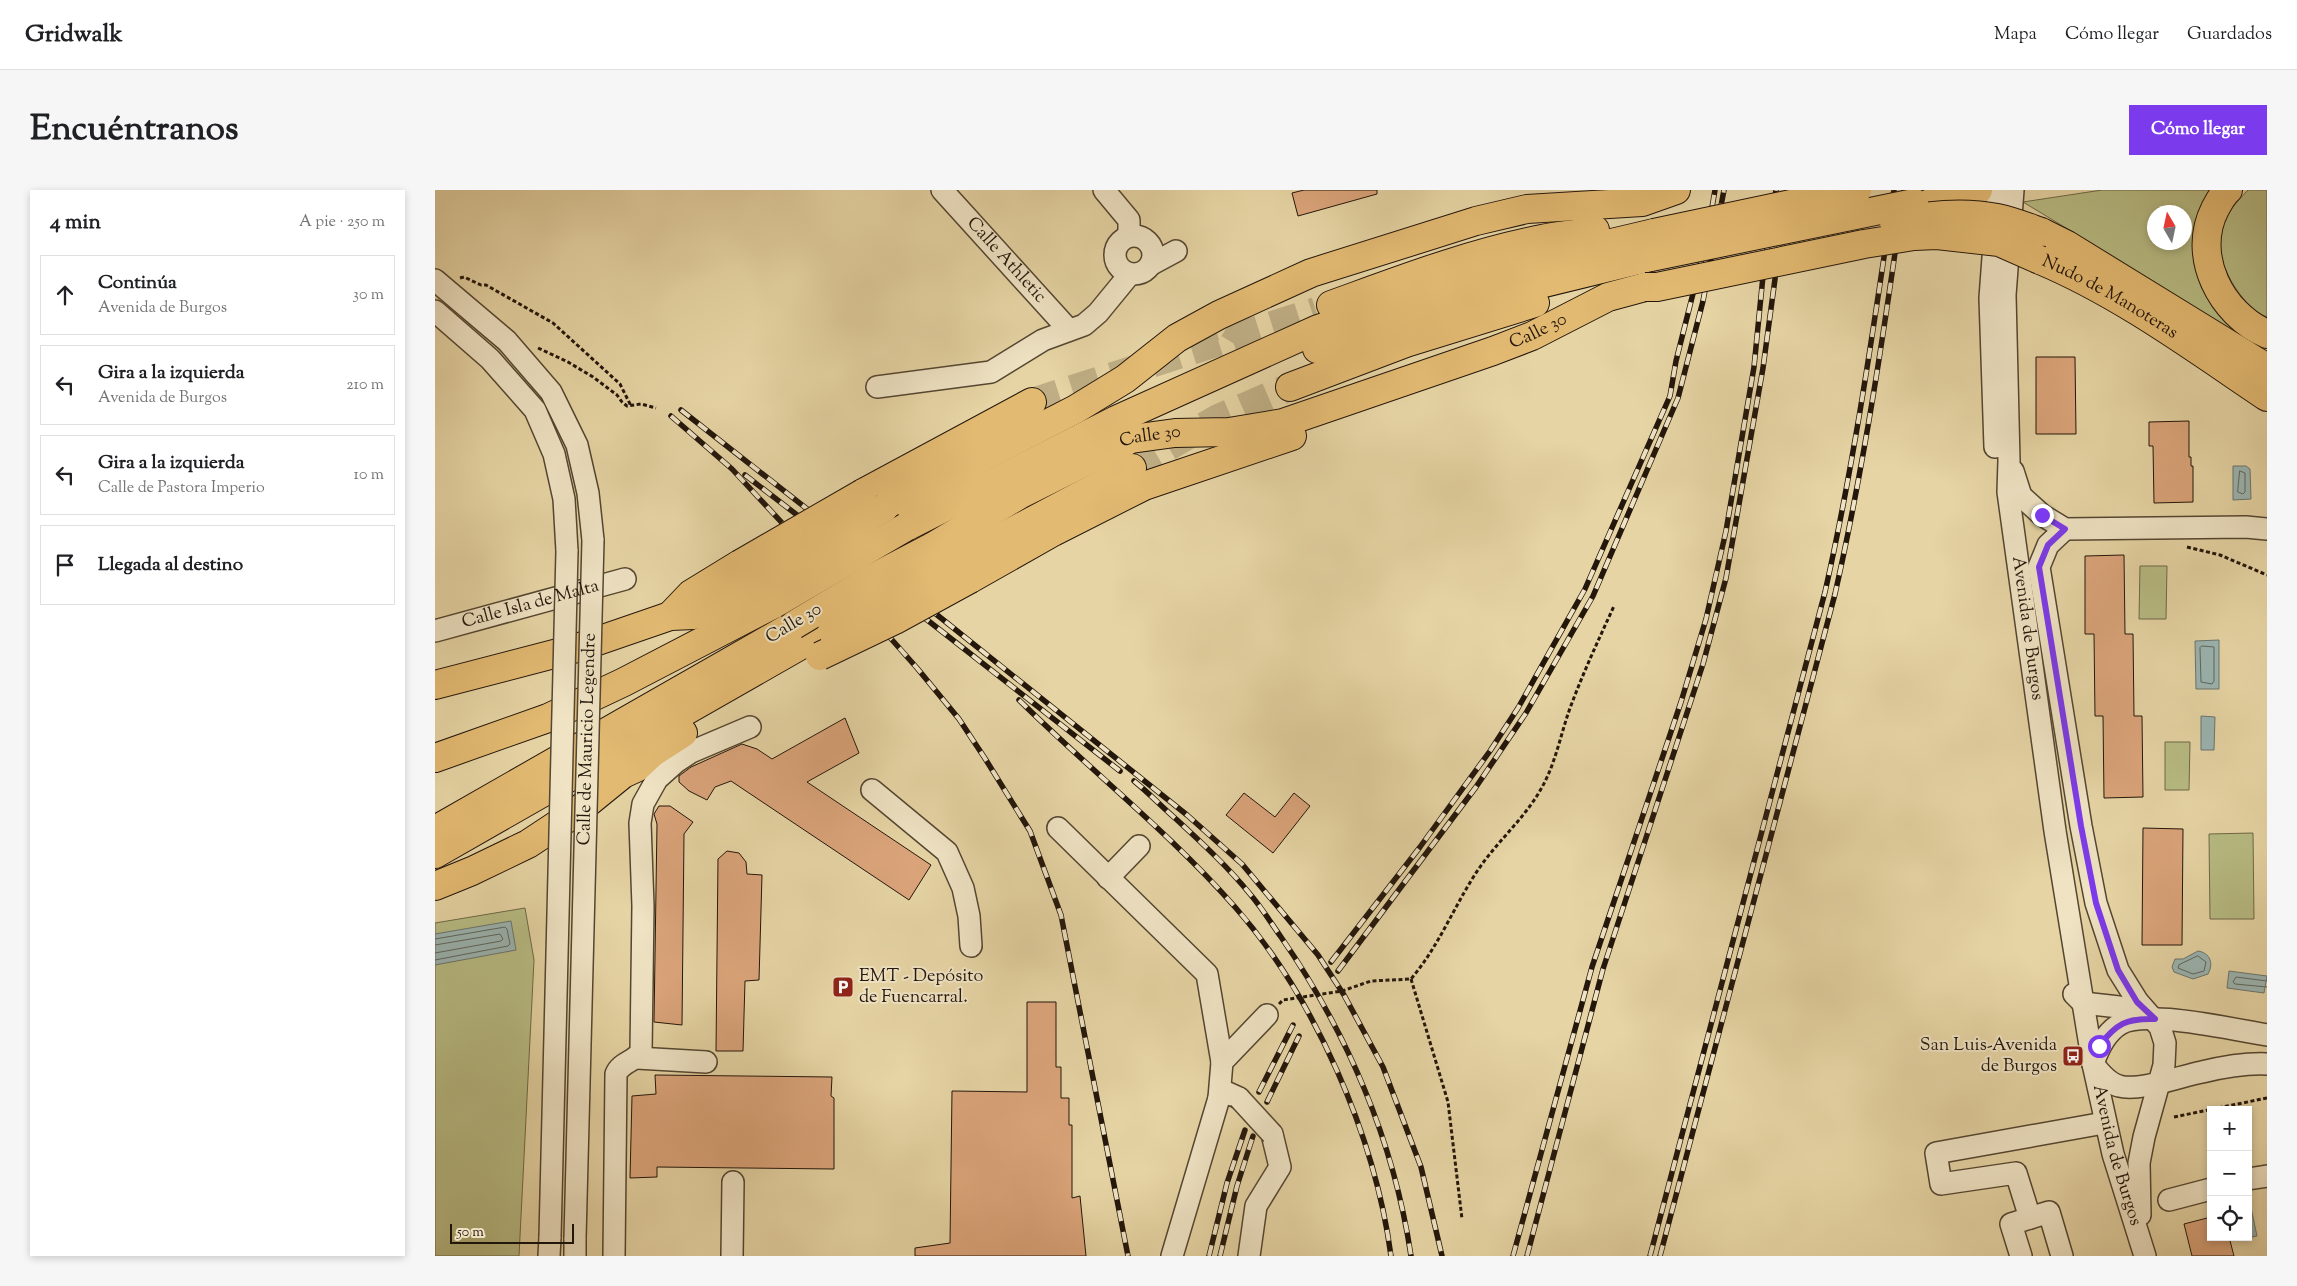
<!DOCTYPE html>
<html lang="es">
<meta charset="utf-8">
<style>
body{margin:0;font-family:"Sorts Mill Goudy",serif;background:#f6f6f6;color:#202124}
.controls{position:absolute;right:15px;bottom:15px;display:grid;overflow:hidden;border-radius:0px;box-shadow:0 2px 8px #0003}
.controls button{width:45px;height:45px;display:grid;place-items:center;padding:0;border:0;border-bottom:1px solid #e0e0e0;background:#fff;color:#202124;font:25px sans-serif}
.compass{position:absolute;left:1712px;top:15px;width:45px;height:45px;border-radius:50%;background:#fff;box-shadow:0 2px 8px #0003;rotate:351deg}
.scale{position:absolute;left:15px;bottom:12px;width:124px;box-sizing:border-box;padding-left:5px;border:2px solid #23160b;border-top:0;font-size:14px;line-height:18px;white-space:nowrap;color:#23160b;-webkit-text-stroke:4px #efe3c4;paint-order:stroke}
.stop{position:absolute;width:15px;height:15px;margin:-11px;border:4px solid #7c3aed;border-radius:50%;background:#fff}
.stop.end{background:#7c3aed;border-color:#fff;box-shadow:0 1px 5px #0008}
.list{margin:0;padding:0;list-style:none}
h2{display:flex;justify-content:space-between;align-items:center;height:65px;margin:0;padding:0 20px;font-size:21px}
h2 small{font-size:16px;font-weight:400;color:#757577}
.list li{display:grid;grid-template-columns:32px 1fr auto;gap:15px;align-items:center;box-sizing:border-box;height:80px;margin:0 10px 10px;padding:0 10px;border:1px solid #e0e0e0;border-radius:0px}
.list b{display:block;font-size:19px;white-space:nowrap}
.list p{margin:0;font-size:16px;white-space:nowrap;color:#757577}
.list em{font-size:16px;font-style:normal;color:#757577}
.icon{flex:none;width:28px;height:28px;fill:none;stroke:currentColor;stroke-width:2;stroke-linecap:round;stroke-linejoin:round}
.map{position:relative;flex:none;width:1832px;height:1066px;overflow:hidden;border-radius:0px}
header{display:flex;align-items:center;gap:30px;box-sizing:border-box;height:70px;padding:0 25px;background:#fff;border-bottom:1px solid #e0e0e0}
header strong{font-size:24px}
nav{display:flex;gap:28px;margin-inline-start:auto;font-size:18px}
.intro{display:flex;align-items:center;justify-content:space-between;box-sizing:border-box;height:120px;padding:0 30px}
h1{margin:0;font-size:35px}
.button{padding:12px 22px;border-radius:0px;background:#7c3aed;color:#fff;font-size:18px;font-weight:700}
main{display:flex;gap:30px;padding:0 30px}
aside{flex:1;background:#fff;border-radius:0px;box-shadow:0 2px 8px #0003}
.map>svg:first-child{display:block}
.green{fill:#b8bc84;stroke:#6e6948;fill-rule:evenodd}
.water{fill:#9bb5b2;stroke:#6b756f}
.lines{fill:none;stroke-linecap:round;stroke-linejoin:round}
.shore{stroke:#5f665e;stroke-width:1}
.building{fill:#dba47a;stroke:#23160b}
.minor-tunnel{stroke:#bfae85;stroke-width:21;stroke-dasharray:21 11;stroke-linecap:butt}
.highway-tunnel{stroke:#bfae85;stroke-width:28;stroke-dasharray:28 14;stroke-linecap:butt}
.minor-casing{stroke:#544631;stroke-width:24}
.highway-casing{stroke:#23160b;stroke-width:30}
.path{stroke:#23160b;stroke-width:3;stroke-dasharray:4 2.5;stroke-linecap:butt}
.minor{stroke:#efe3c4;stroke-width:21}
.highway{stroke:#e3ba72;stroke-width:28}
.rail-casing{stroke:#23160b;stroke-width:5.5}
.rail{stroke:#efe3c4;stroke-width:4;stroke-dasharray:11;stroke-linecap:butt}
.minor-bridge-casing{stroke:#544631;stroke-width:24;stroke-linecap:butt}
.highway-bridge-casing{stroke:#23160b;stroke-width:30;stroke-linecap:butt}
.minor-bridge{stroke:#efe3c4;stroke-width:21}
.highway-bridge{stroke:#e3ba72;stroke-width:28}
.route{stroke:#7c3aed;stroke-width:6}
.labels{text-anchor:middle;dominant-baseline:central;stroke-width:4;stroke-linejoin:round;paint-order:stroke}
.street-label{font-size:18px;fill:#23160b;stroke:#efe3c4}
.poi-label{font-size:18px;fill:#23160b;stroke:#efe3c4;text-anchor:start}
</style>
<header>
<strong>Gridwalk</strong>
<nav><a>Mapa</a><a>Cómo llegar</a><a>Guardados</a></nav>
</header>
<div class="intro"><h1>Encuéntranos</h1><a class="button">Cómo llegar</a></div>
<main>
<aside>
<h2>4 min<small>A pie · 250 m</small></h2>
<ul class="list">
<li><svg class="icon" aria-label="ahead" viewBox="0 0 24 24"><path d="M12 20V5M6 11l6-6 6 6"/></svg><div><b>Continúa</b><p>Avenida de Burgos</p></div><em>30 m</em></li>
<li><svg class="icon" aria-label="left" viewBox="0 0 24 24"><path d="M17 20v-9H6M10 6l-5 5 5 5"/></svg><div><b>Gira a la izquierda</b><p>Avenida de Burgos</p></div><em>210 m</em></li>
<li><svg class="icon" aria-label="left" viewBox="0 0 24 24"><path d="M17 20v-9H6M10 6l-5 5 5 5"/></svg><div><b>Gira a la izquierda</b><p>Calle de Pastora Imperio</p></div><em>10 m</em></li>
<li><svg class="icon" aria-label="arrive" viewBox="0 0 24 24"><path d="M6 21V4h12l-3 4 3 4H6"/></svg><div><b>Llegada al destino</b></div></li>
</ul>
</aside>
<div class="map">
<svg width="1832" height="1066" viewBox="0 0 1832 1066">
<rect width="100%" height="100%" fill="#e6d4a4"/>
<filter id="stains"><feTurbulence type="fractalNoise" baseFrequency=".004" numOctaves="4"/><feColorMatrix values="0 0 0 0 .2 0 0 0 0 .09 0 0 0 0 .02 0 0 0 .5 -.17"/></filter>
<radialGradient id="worn" r=".72"><stop offset=".6" stop-color="#630" stop-opacity="0"/><stop offset="1" stop-color="#630" stop-opacity=".3"/></radialGradient>
<g class="green">
<path d="M1667,0H1777L1765,20L1760,38L1801,135L1815,156L1636,41L1588,12ZM1720,22H1750V52H1720Z"/>
<path d="M1813,0H1832V127C1807,119 1777,67 1785,41C1789,25 1802,12 1813,0Z"/>
<polygon points="1705,376 1732,376 1731,429 1704,429"/>
<polygon points="1730,552 1755,552 1754,600 1730,600"/>
<polygon points="1818,643 1819,729 1775,729 1774,644"/>
<polygon points="90,718 99,770 84,1066 0,1066 0,733"/>
</g>
<g class="water">
<polygon points="1798,276 1811,276 1815,279 1816,309 1798,310"/>
<polygon points="1784,450 1784,499 1761,499 1760,451"/>
<polygon points="1766,526 1780,527 1779,560 1766,560"/>
<polygon points="76,731 81,760 0,775 0,744"/>
<path d="M1763,761C1775,763 1779,773 1773,784L1758,789L1739,782L1737,777L1740,769H1748Z"/>
<polygon points="1794,781 1832,786 1829,803 1792,798"/>
<polygon points="1816,1018 1822,1046 1811,1048 1813,1047 1813,1019"/>
</g>
<g class="lines">
<g class="shore">
<polygon points="1805,281 1810,283 1810,302 1808,304 1803,302"/>
<polygon points="1767,456 1779,457 1779,491 1777,494 1766,492 1765,458"/>
<polyline points="0,749 70,737 72,739 75,754 73,756 0,770"/>
<polyline points="0,755 65,744 68,749 66,751 0,763"/>
<polygon points="1763,766 1771,772 1769,781 1758,784 1743,778 1744,775"/>
<polyline points="1832,791 1801,787 1798,792 1800,794 1832,797"/>
</g>
</g>
<g class="building">
<polygon points="869,0 942,0 942,4 863,26 857,3"/>
<polygon points="1601,167 1640,167 1641,244 1601,244"/>
<polygon points="1754,231 1754,267 1756,267 1756,276 1758,276 1758,312 1719,313 1718,256 1714,256 1714,232"/>
<polygon points="1689,365 1690,444 1698,444 1699,526 1707,526 1708,607 1669,608 1668,526 1660,526 1659,444 1650,444 1650,366"/>
<polygon points="410,528 424,563 372,592 496,675 474,710 296,591 280,597 272,610 254,601 244,592 244,586 256,577 307,554 322,559 337,569"/>
<polygon points="809,603 840,627 859,603 875,616 838,663 791,625"/>
<polygon points="224,616 235,616 258,632 249,644 247,835 219,832 222,634 219,624"/>
<polygon points="1708,638 1748,639 1747,755 1707,755"/>
<polygon points="292,661 304,663 311,672 312,684 327,685 324,790 310,791 308,861 281,861 283,669"/>
<polygon points="592,812 621,812 621,877 626,877 626,908 634,908 634,935 637,935 637,1008 645,1006 651,1066 480,1066 480,1058 515,1053 517,901 592,902"/>
<polygon points="220,885 397,887 396,906 399,908 399,979 222,977 222,987 195,988 197,906 221,904"/>
<polygon points="1776,1027 1776,1047 1794,1047 1799,1066 1757,1066 1749,1034"/>
</g>
<g class="lines">
<polyline class="minor-tunnel" points="761,146 792,137 805,145"/>
<g class="highway-tunnel">
<polyline points="597,212 881,121"/>
<polyline points="697,278 783,228 855,197"/>
</g>
<g class="minor-casing">
<g id="minor">
<path id="s1" d="M507,0L634,140"/>
<polyline points="669,0 694,30 694,46"/>
<path id="s2" d="M1578,0L1570,105L1574,271L1573,302L1620,641L1658,874L1678,964L1710,1066"/>
<circle cx="699" cy="65" r="19"/>
<polyline points="715,75 741,61"/>
<polyline points="0,90 72,151 116,202 142,255 153,303 158,350"/>
<polyline points="0,121 55,169 100,220 119,264 129,309 132,361"/>
<polyline points="442,197 556,182 608,150 649,135 663,123 695,84"/>
<polyline points="1560,257 1555,108 1563,0"/>
<polyline points="1578,281 1586,306 1607,325 1630,339 1811,337 1832,339"/>
<polyline points="1630,339 1613,355 1604,377 1646,636 1661,713 1683,780 1703,812 1725,837 1730,853 1729,875 1709,947 1704,973 1705,1025"/>
<path id="s3" d="M0,441L190,389"/>
<polyline points="437,600 512,662 528,698 534,726 536,756"/>
<polyline points="623,638 772,784 787,872"/>
<polyline points="673,688 704,656"/>
<polyline points="1639,804 1648,813 1684,817 1720,829"/>
<polyline points="202,868 271,872"/>
<path d="M1658,874C1663,859 1670,843 1685,834C1710,819 1801,840 1832,845"/>
<path d="M1658,874C1665,883 1673,893 1684,896C1704,902 1746,886 1767,882C1788,877 1811,873 1832,874"/>
<polyline points="784,908 787,872 832,825"/>
<polyline points="1813,989 1832,986"/>
<polyline points="1734,1010 1776,999"/>
<polyline points="1595,1028 1581,983 1506,994 1501,963 1669,933"/>
<polyline points="114,1066 115,1047"/>
<polyline points="140,1066 140,1048"/>
<path d="M179,1066L181,884C186,872 199,872 206,862L208,716L205,633L208,614L222,589L241,572L256,562L315,537"/>
<polyline points="297,1066 298,992"/>
<polyline points="737,1066 784,908 793,903 804,908"/>
<polyline points="814,1066 821,1016 845,977 837,944"/>
<polyline points="1586,1066 1576,1034 1614,1022 1627,1066"/>
</g>
</g>
<g class="highway-casing">
<g id="highway">
<path d="M1793,0C1787,5 1784,12 1780,19C1756,66 1786,124 1832,144"/>
<polyline points="1485,17 1513,6 1543,0"/>
<polyline points="1606,42 1632,55 1832,178"/>
<path id="s4" d="M1605,70C1686,104 1759,158 1832,207"/>
<path d="M896,115C965,90 1035,63 1107,49C1125,45 1142,45 1160,40"/>
<polyline points="882,159 1015,116 1216,67"/>
<polyline points="855,197 971,153 1100,113"/>
<polyline points="428,303 597,212"/>
<polyline points="449,318 641,219 690,189 742,148 784,125 876,83 1041,31 1092,19 1207,12 1241,0"/>
<polyline points="471,337 681,230 883,139 950,117 1130,64 1219,43"/>
<path id="s5" d="M497,357L586,304L696,249L740,243L794,242L848,233L1058,161L1097,146L1173,107L1210,97"/>
<polyline points="516,374 697,278"/>
<polyline points="535,389 618,342 709,296 857,246"/>
<polyline points="235,426 256,404 305,374"/>
<polyline points="0,495 142,458 235,426 259,425 321,394"/>
<polyline points="0,568 113,528 189,492 339,414"/>
<polyline points="0,640 359,435"/>
<polyline points="0,664 373,451 397,441"/>
<polyline points="0,696 37,681 93,654 140,623 188,584 201,578 217,563 248,543"/>
</g>
</g>
<g class="path">
<polyline points="25,88 29,87 46,95 51,95 118,133 185,194 196,216"/>
<polyline points="103,158 133,172 158,187 182,205 187,212 192,216 206,214 221,218"/>
<polyline points="1752,357 1785,365 1832,385"/>
<polyline points="976,789 1013,912 1027,1029"/>
<path d="M844,814L848,810L907,801L936,791L976,789C1003,757 1017,721 1039,686C1058,655 1088,631 1106,599C1120,575 1125,547 1134,521C1147,485 1163,451 1179,416"/>
<polyline points="1739,927 1832,908"/>
</g>
<use href="#minor" class="minor"/>
<use href="#highway" class="highway"/>
<g class="rail-casing">
<g id="rail">
<polyline points="246,220 390,333"/>
<polyline points="236,226 297,279 362,349"/>
<polyline points="310,285 379,338"/>
<polyline points="476,404 752,625 807,674 883,765 909,805 948,877 986,977 1007,1066"/>
<polyline points="468,411 685,581"/>
<polyline points="435,425 482,478 524,529 551,570 595,641 626,725 693,1066"/>
<path d="M584,510C655,580 734,642 800,717C880,808 940,946 956,1066"/>
<path d="M699,591C714,603 727,617 741,629C767,653 793,677 815,704C827,718 836,733 846,747C912,842 959,951 976,1066"/>
<polyline points="896,772 985,657 1055,561 1083,518 1150,399 1235,206 1241,171 1271,52 1280,0"/>
<polyline points="903,781 1041,597 1091,523 1158,406 1243,208 1268,111 1289,0"/>
<polyline points="824,902 858,835"/>
<polyline points="832,912 864,846"/>
<polyline points="774,1066 792,993 810,940"/>
<polyline points="785,1066 802,996 818,946"/>
<polyline points="1078,1066 1157,777 1246,512 1271,429 1291,341 1319,177 1328,86 1341,0"/>
<polyline points="1092,1066 1168,779 1268,474 1291,388 1328,178 1352,0"/>
<path d="M1215,1066L1390,402C1420,269 1439,134 1459,0"/>
<path d="M1225,1066L1400,404C1430,271 1450,135 1469,0"/>
</g>
</g>
<use href="#rail" class="rail"/>
<g class="minor-bridge-casing">
<g id="minor-bridge">
<polyline points="804,908 837,944"/>
<polyline points="115,1047 132,361"/>
<path id="s6" d="M140,1048L158,350"/>
</g>
</g>
<g class="highway-bridge-casing">
<g id="highway-bridge">
<path d="M1459,32C1492,25 1528,21 1562,28C1577,31 1592,37 1606,42"/>
<polyline points="1219,43 1422,0"/>
<polyline points="1216,67 1479,13"/>
<polyline points="1210,97 1222,97 1429,54 1479,46 1502,45 1564,52 1605,70"/>
<polyline points="305,374 428,303"/>
<polyline points="321,394 449,318"/>
<polyline points="339,414 471,337"/>
<polyline points="359,435 436,389 497,357"/>
<polyline points="397,441 516,374"/>
<polyline points="385,466 460,430 535,389"/>
</g>
</g>
<use href="#minor-bridge" class="minor-bridge"/>
<use href="#highway-bridge" class="highway-bridge"/>
</g>
<g class="lines">
<path class="route" d="M1607,325L1630,339L1613,355L1604,377L1646,636L1661,713L1683,780L1702,812L1720,829C1691,828 1681,834 1664,856"/>
</g>
<defs>
<g id="parking-square" transform="scale(1.125)"><rect x="-9" y="-9" width="18" height="18" rx="4" fill="#8f2418" stroke="#efe3c4"/><path d="M-3.5-5.5H1a3.5 3.5 0 0 1 0 7H-1V5.5H-3.5ZM-1-3.4V-.6H.8a1.4 1.4 0 0 0 0-2.8Z" fill="#fff"/></g>
<g id="bus-square" transform="scale(1.125)"><rect x="-9" y="-9" width="18" height="18" rx="4" fill="#8f2418" stroke="#efe3c4"/><path d="M-5-6H5V4H4V6H2V4H-2V6H-4V4H-5ZM-3.5-4V0h7V-4ZM-3.5 1.2v1.5H-2V1.2ZM2 1.2v1.5H3.5V1.2Z" fill="#fff"/></g>
</defs>
<g fill-rule="evenodd">
<use href="#parking-square" x="408" y="797"/>
<use href="#bus-square" x="1638" y="866"/>
</g>
<g class="labels">
<g class="street-label">
<text stroke="none"><textPath href="#s1" startOffset="95">Calle Athletic</textPath></text>
<text stroke="none"><textPath href="#s4" startOffset="79">Nudo de Manoteras</textPath></text>
<text stroke="none"><textPath href="#s5" startOffset="651">Calle 30</textPath></text>
<text stroke="none"><textPath href="#s5" startOffset="246">Calle 30</textPath></text>
<text stroke="none"><textPath href="#s3" startOffset="99">Calle Isla de Malta</textPath></text>
<text transform="translate(359 434) rotate(-31)">Calle 30</text>
<text stroke="none"><textPath href="#s2" startOffset="440">Avenida de Burgos</textPath></text>
<text stroke="none"><textPath href="#s6" startOffset="499">Calle de Mauricio Legendre</textPath></text>
<text stroke="none"><textPath href="#s2" startOffset="975">Avenida de Burgos</textPath></text>
</g>
<g class="poi-label">
<text x="424" y="787">EMT - Depósito<tspan x="424" dy="21">de Fuencarral.</tspan></text>
<text x="1622" y="856" text-anchor="end">San Luis-Avenida<tspan x="1622" dy="21">de Burgos</tspan></text>
</g>
</g>
<rect width="100%" height="100%" filter="url(#stains)"/>
<rect width="100%" height="100%" fill="url(#worn)"/>
</svg>
<div class="controls">
<button>+</button>
<button>−</button>
<button><svg class="icon" aria-label="locate" viewBox="0 0 24 24"><circle cx="12" cy="12" r="6"/><path d="M12 2v4M12 18v4M2 12h4M18 12h4"/></svg></button>
</div>
<svg class="compass" viewBox="-18 -18 36 36"><path d="M0-13l5 13h-10z" fill="#e53935"/><path d="M0 13l5-13h-10z" fill="#757577"/></svg>
<div class="scale">50 m</div>
<div class="stop" style="left:1664px;top:856px"></div>
<div class="stop end" style="left:1607px;top:325px"></div>
</div>
</main>
